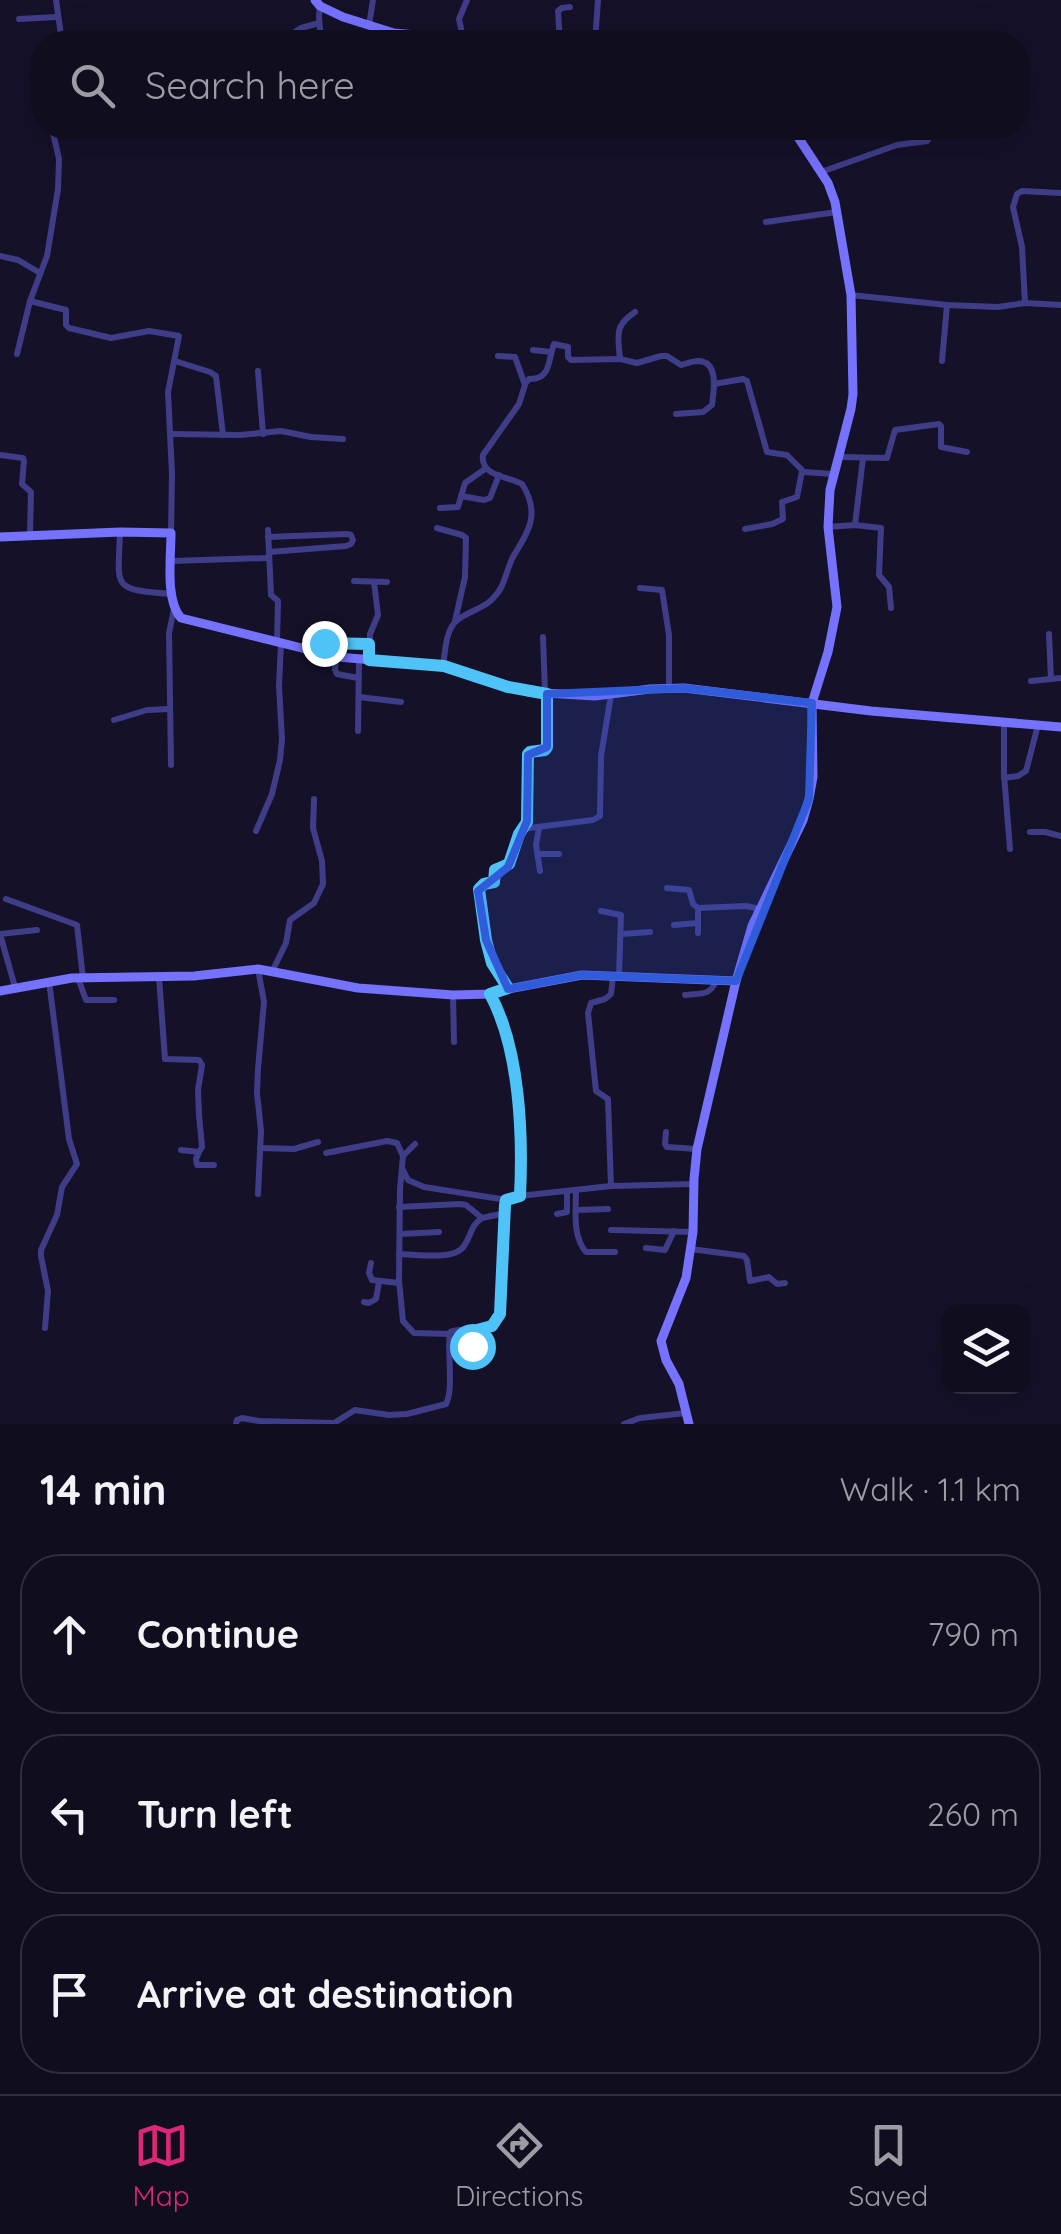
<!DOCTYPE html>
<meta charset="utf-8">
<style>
body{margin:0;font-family:Quicksand,sans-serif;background:#1e1b2c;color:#f1f3f6}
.controls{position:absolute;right:30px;bottom:30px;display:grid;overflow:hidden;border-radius:20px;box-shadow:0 10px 40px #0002}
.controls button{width:90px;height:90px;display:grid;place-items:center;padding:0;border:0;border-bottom:2px solid #302d3d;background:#100d1f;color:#f1f3f6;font:50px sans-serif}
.stop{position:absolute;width:30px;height:30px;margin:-22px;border:8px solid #4fc3f7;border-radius:50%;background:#fff}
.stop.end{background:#4fc3f7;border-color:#fff;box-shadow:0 2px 10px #0008}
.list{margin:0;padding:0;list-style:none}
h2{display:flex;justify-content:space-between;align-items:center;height:130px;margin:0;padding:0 40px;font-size:42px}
h2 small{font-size:32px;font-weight:400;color:#9c9ca4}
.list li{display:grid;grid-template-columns:65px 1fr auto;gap:30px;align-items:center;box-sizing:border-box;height:160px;margin:0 20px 20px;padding:0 20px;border:2px solid #302d3d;border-radius:40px}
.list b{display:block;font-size:38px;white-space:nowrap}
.list em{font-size:32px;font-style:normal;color:#9c9ca4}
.icon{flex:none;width:55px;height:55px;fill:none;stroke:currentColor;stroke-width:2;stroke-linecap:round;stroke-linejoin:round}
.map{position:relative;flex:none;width:1061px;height:1424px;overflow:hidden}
.search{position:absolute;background:#100d1f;box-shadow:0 10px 40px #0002;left:30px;right:30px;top:30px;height:110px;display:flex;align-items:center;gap:25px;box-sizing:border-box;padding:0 35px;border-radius:40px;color:#9c9ca4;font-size:38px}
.sheet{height:670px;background:#100d1f}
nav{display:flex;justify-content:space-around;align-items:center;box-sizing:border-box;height:140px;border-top:2px solid #302d3d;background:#100d1f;font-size:28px;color:#9c9ca4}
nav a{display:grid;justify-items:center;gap:5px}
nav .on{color:#db2777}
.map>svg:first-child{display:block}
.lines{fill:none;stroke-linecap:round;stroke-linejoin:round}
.street{stroke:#3f3d88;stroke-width:6}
.secondary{stroke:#7572fd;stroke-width:9}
.route{stroke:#4fc3f7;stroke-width:12}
.marked{fill:#305cdc;fill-opacity:0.2;stroke:#305cdc;stroke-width:8;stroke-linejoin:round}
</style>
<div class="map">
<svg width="1061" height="1424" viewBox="0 0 1061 1424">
<rect width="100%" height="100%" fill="#151129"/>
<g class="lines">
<g class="street">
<polyline points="56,0 62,42"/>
<polyline points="320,6 319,16 321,42"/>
<polyline points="19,19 57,17"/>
<polyline points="369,25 373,0"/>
<polyline points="374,28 374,42"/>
<polyline points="463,38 459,19 467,0"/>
<polyline points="292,42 289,36 301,28 319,23"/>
<polyline points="560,42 558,11 562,8 570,7"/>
<polyline points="595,42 598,0"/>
<polyline points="52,128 59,159 58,189 47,256 30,301 66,310 66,325 69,328 111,338 149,331 179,336 168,392 172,474 171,533"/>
<polyline points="165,128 170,136 174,137 242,128"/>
<polyline points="821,172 897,145 927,141 929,138 928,128"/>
<polyline points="766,222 837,212"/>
<polyline points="0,256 18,260 40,273"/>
<polyline points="851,295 947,305 998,307 1025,303 1061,305"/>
<polyline points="1025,303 1022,247 1013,207 1017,194 1022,191 1061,193"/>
<polyline points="533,350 551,352"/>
<polyline points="17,354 30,301"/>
<path d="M620,359C618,335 614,326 635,312"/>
<polyline points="175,361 210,372 216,376 223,435"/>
<polyline points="942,361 947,305"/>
<polyline points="258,371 263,434"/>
<path d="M525,384L529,379C551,380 548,360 554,344L568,347V357L571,360L620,359L637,363L661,356H667L681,365C686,364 692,361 698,361C719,361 714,391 712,405L703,412L676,414"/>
<polyline points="714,384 743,379 747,381 767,452 787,455 804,472 833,474"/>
<polyline points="171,434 240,435 281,431 311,437 343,439"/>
<polyline points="0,455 23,458 24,461 22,484 31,492 30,535"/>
<polyline points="839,457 887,458 895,430 939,424 941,426 941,447 967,452"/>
<polyline points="461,496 484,500 490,498 499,475"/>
<polyline points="440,508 458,507 465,483 485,469"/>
<polyline points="855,525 863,458"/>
<polyline points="828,527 855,525 881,528 879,575 889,587 891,608"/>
<polyline points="437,528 462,535 466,538 465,577 455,621"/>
<polyline points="745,529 772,524 783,519 782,502 797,497 802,471"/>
<polyline points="268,530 271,595 278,601 277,642"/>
<path d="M120,532C118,589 111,589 171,594"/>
<polyline points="268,537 347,534 351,535 353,540 351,544 346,546 269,552"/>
<polyline points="171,561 267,558"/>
<polyline points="354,581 387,582"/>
<polyline points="640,588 662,590 669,635 669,688"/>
<polyline points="1049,634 1051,679"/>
<polyline points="318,652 321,645 329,642 369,644"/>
<polyline points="336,657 335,670 337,674 358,678"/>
<polyline points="369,660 370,634 378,615 374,582"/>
<path d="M443,666C445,654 445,638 451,628C457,615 478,611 489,602C507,587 504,573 514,555C530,530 540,512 522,484C507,476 480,476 483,455L519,404L525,385L515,357L498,356"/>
<polyline points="1031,681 1061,678"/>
<polyline points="359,697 401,702"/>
<polyline points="114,720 147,710 169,709"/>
<polyline points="1004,722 1004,774 1010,849"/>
<polyline points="358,731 359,659"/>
<polyline points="171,765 169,633 174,609"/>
<polyline points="1004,778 1018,776 1026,771 1038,725"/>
<polyline points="539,828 536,845 540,871"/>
<polyline points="522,829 593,820 600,816 601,756 611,695"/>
<polyline points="256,831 272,794 280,760 282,739 279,686 281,643"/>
<polyline points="1030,832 1045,832 1061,836"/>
<polyline points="538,854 559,854"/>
<polyline points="667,888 689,890 693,904 698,908 746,906 760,909"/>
<polyline points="6,899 77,925 83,978"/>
<polyline points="698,908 698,933"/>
<polyline points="601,911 621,915 619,976"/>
<polyline points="674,925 698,923"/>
<polyline points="622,934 650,932"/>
<polyline points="272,972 286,943 290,920 314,903 323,884 322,861 313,828 314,799"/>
<polyline points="159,977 165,1059 199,1060 202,1065 198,1090 199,1115 202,1147 199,1152 181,1150"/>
<polyline points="78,978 86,1000 114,1000"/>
<polyline points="15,987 0,934 37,930"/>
<polyline points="508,989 492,963 486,940 478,891 482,885 495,882 495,870 509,864 519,833 527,822 528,755 530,752 545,750 547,747 543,637"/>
<path d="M491,994C520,1050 523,1134 519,1196"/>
<polyline points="453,995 454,1042"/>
<path d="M685,995C701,993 710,996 716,981"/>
<polyline points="666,1132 665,1144 667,1147 697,1149"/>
<polyline points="260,1148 294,1149 318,1142"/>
<polyline points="199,1152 196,1159 197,1165 214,1165"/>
<polyline points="326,1153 387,1141 397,1143 403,1156 400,1189 399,1280 403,1321 414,1333 449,1334"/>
<polyline points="404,1155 415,1144"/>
<polyline points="403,1170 408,1180 424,1187 507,1200"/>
<polyline points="611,1186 608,1099 596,1091 588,1013 591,1003 605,999 611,994 613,977"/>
<path d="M576,1190C576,1210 572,1236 586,1252H615"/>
<polyline points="258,1194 261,1131 257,1093 258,1069 264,1002 258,969"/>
<polyline points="399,1207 460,1204 466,1205 482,1218 505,1213 507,1200 519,1196 611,1186 694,1184"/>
<polyline points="576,1210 608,1209"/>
<polyline points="557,1214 567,1212 567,1191"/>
<polyline points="611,1230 693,1232"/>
<polyline points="400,1234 439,1232"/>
<polyline points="646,1248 665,1250 674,1231"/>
<polyline points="691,1249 744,1256 747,1260 750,1281 769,1277 777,1284 785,1283"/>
<path d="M399,1254C416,1254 455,1261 464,1246C472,1235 470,1226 482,1218"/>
<polyline points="371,1263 369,1273 372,1280 399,1283"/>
<polyline points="364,1302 369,1303 376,1299 379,1282"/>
<polyline points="45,1328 48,1291 41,1256 41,1250 57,1215 62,1187 77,1164 69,1139 49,981"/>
<polyline points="449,1346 474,1345 477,1330"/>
<path d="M236,1424L237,1420L242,1418L259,1421L334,1423L355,1410L389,1415L407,1414L446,1404C454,1389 447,1352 450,1332C470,1324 488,1340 500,1314L505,1213"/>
<polyline points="624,1424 640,1418 686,1413"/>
</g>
<g class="secondary">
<polyline points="315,0 320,6 343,17 394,33 495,42"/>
<path d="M0,537L120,532L171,533C171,557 165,600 181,618L338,657L443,666L528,692L595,696L650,689L684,688L871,711L1061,727"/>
<polyline points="0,991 72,978 194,976 258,969 358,988 453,995 491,994 508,989 582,975 736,981"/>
<polyline points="689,1424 679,1384 666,1360 661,1341 686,1278 693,1232 694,1179 697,1149 736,981 752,926 803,820 809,799 813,777 812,703 828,652 837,607 828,527 830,490 851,409 853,394 851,295 835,202 828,183 792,128"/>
</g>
</g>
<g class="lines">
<path class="route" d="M324,643L369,644V660L444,666L508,687L547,694V747L545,750L530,752L528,754L527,822L519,834L509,864L495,870L494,882L484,884L479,889L486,940L492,963L508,988L490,994C520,1049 523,1135 520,1196L506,1200L505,1205L500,1314L492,1326L477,1330L476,1342L472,1346"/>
</g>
<path class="marked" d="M684,688L812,703L809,799L736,981L582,975L508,989L486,940L478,891L508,867L527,821L528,755L547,747V694Z"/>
</svg>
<div class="controls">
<button><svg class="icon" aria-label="layers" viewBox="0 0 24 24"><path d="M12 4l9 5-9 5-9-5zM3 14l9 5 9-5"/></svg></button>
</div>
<div class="stop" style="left:472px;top:1346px"></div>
<div class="stop end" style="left:324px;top:643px"></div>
<div class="search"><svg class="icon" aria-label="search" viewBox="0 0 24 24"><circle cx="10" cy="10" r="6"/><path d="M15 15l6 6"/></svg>Search here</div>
</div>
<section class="sheet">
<h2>14 min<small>Walk · 1.1 km</small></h2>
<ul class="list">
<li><svg class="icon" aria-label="ahead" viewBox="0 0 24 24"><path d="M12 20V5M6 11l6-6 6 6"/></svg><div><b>Continue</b></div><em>790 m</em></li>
<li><svg class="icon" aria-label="left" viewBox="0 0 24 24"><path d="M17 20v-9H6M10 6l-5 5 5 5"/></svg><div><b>Turn left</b></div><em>260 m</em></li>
<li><svg class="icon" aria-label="arrive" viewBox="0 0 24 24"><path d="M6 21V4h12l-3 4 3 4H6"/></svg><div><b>Arrive at destination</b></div></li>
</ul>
</section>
<nav>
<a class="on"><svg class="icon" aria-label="map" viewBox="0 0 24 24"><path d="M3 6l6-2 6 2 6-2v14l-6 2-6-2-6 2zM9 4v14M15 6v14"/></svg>Map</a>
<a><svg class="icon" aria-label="directions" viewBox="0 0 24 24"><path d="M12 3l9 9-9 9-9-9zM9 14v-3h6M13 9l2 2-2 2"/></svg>Directions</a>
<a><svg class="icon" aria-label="saved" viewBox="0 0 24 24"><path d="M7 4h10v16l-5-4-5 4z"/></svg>Saved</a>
</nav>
